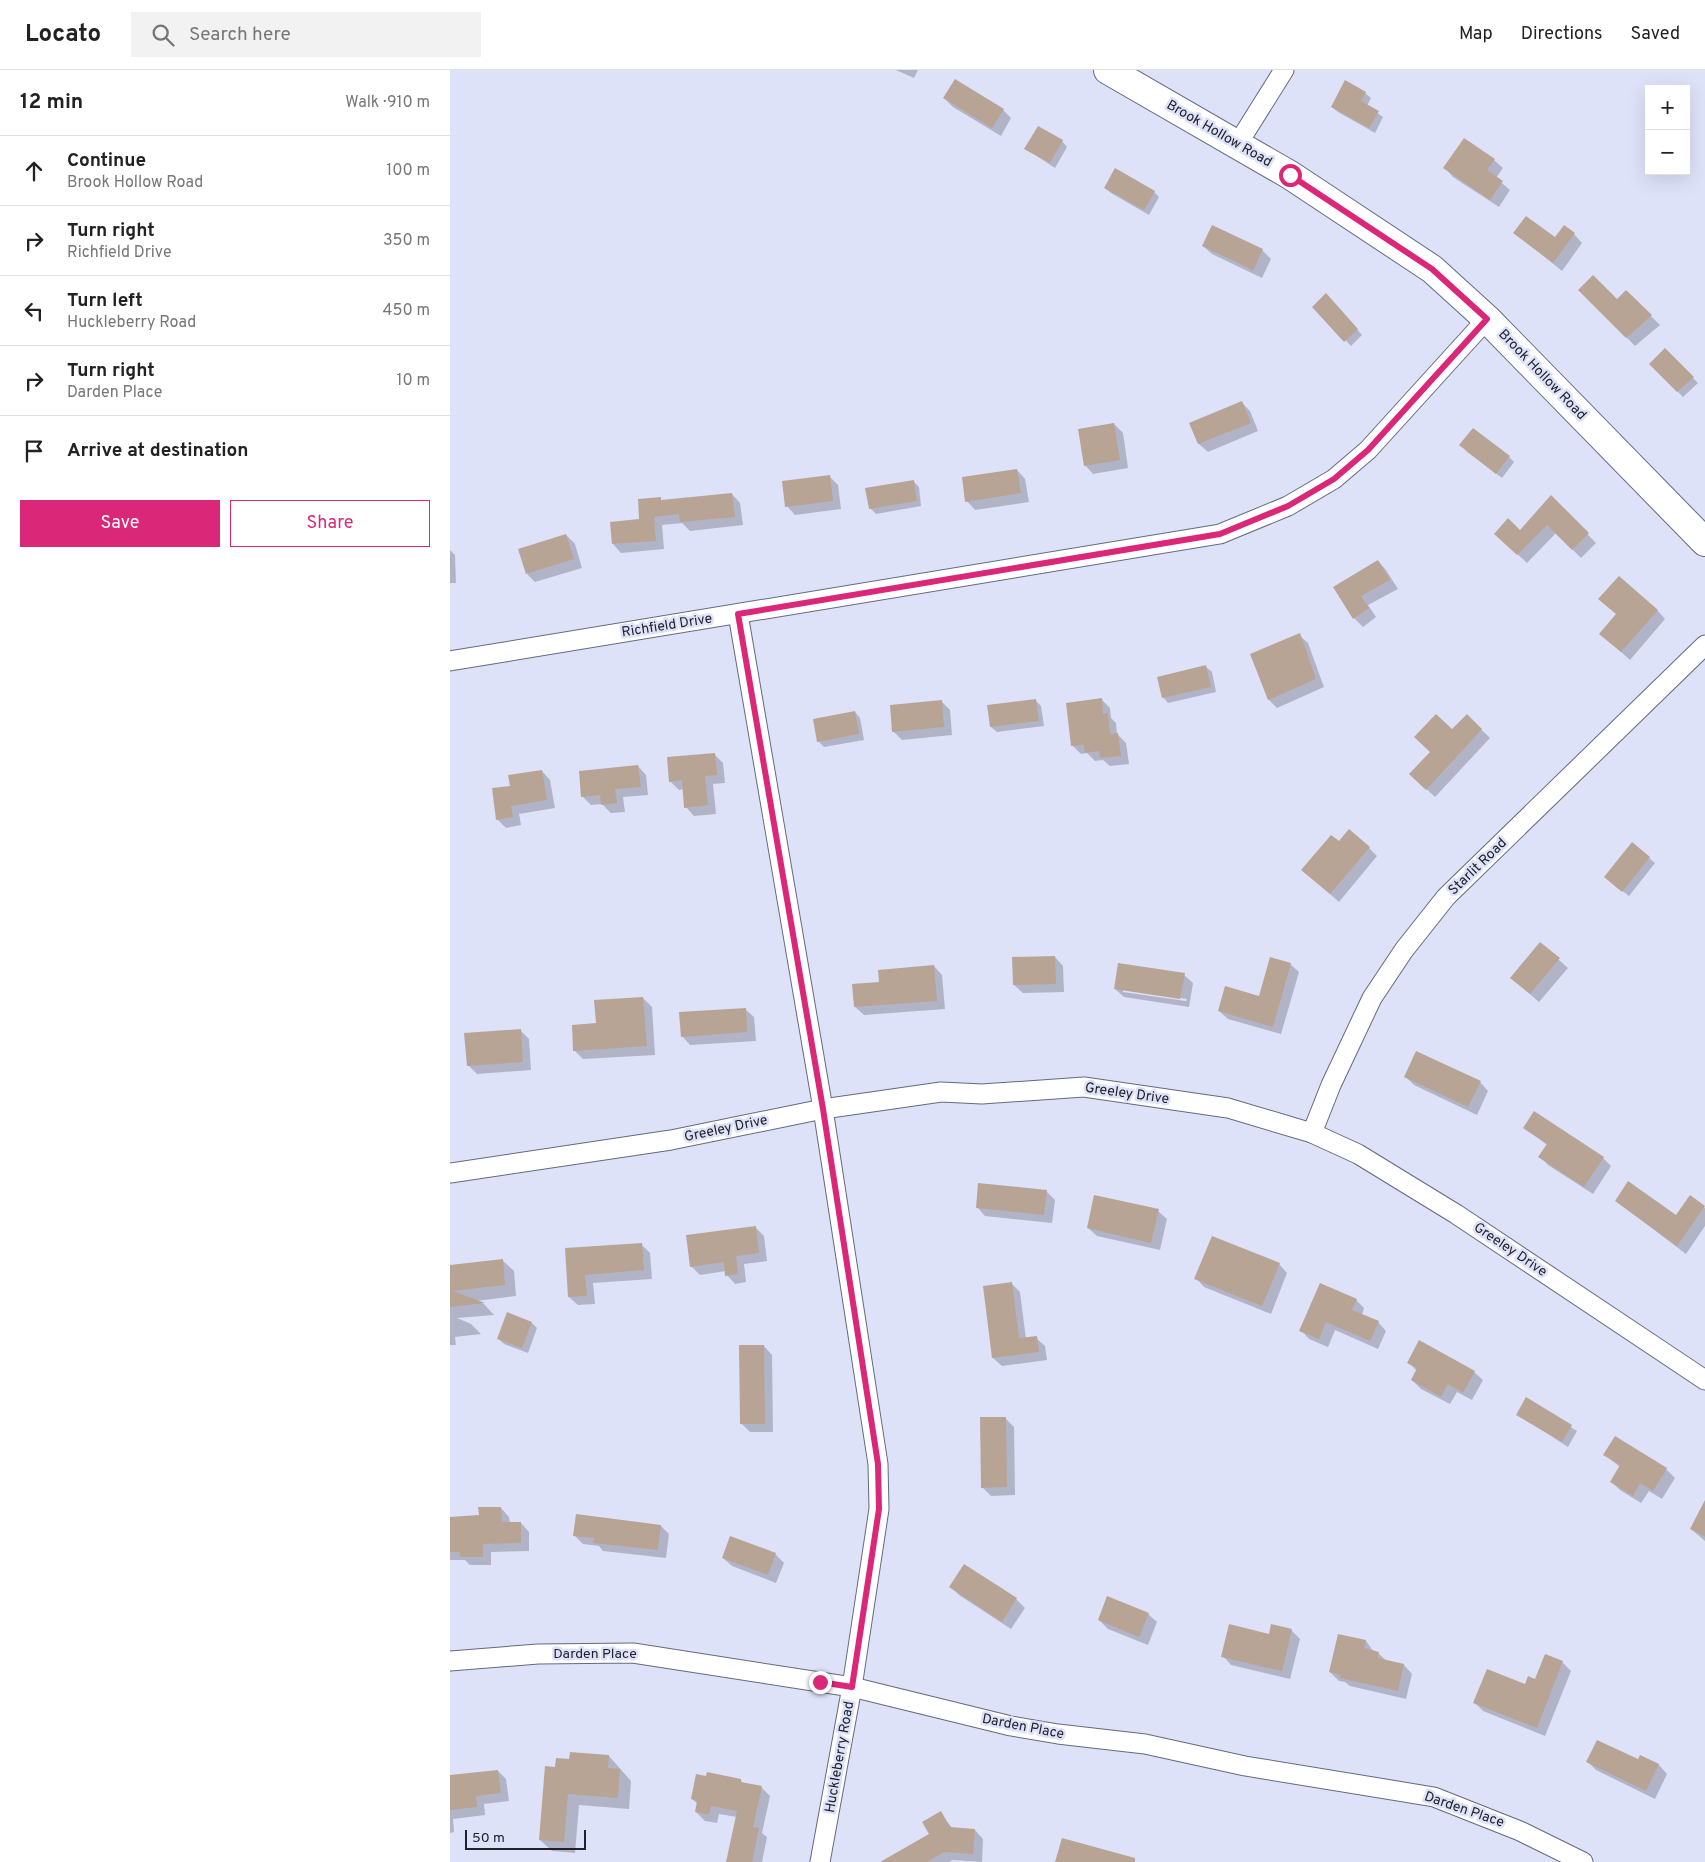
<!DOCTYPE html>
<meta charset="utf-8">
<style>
body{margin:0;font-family:Overpass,sans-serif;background:#f2f2f2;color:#222}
.controls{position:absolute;right:15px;top:15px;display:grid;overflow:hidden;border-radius:0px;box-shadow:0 5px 20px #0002}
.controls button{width:45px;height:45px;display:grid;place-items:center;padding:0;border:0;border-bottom:1px solid #e0e0e0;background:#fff;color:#222;font:25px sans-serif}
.scale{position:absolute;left:15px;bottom:12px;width:121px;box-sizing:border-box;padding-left:5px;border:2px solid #20222a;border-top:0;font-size:14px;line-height:18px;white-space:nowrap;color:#20222a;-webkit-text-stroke:4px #dee2f9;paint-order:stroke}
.stop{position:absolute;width:15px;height:15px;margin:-11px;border:4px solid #db2777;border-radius:50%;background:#fff}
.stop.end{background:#db2777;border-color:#fff;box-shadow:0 1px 5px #0008}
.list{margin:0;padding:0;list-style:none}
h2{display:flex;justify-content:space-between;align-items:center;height:65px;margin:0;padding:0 20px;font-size:21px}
h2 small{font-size:16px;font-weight:400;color:#767676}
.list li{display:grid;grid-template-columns:32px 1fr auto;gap:15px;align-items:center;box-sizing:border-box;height:70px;padding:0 20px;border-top:1px solid #e0e0e0}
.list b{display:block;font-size:19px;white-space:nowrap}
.list p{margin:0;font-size:16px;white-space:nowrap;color:#767676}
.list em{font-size:16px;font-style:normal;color:#767676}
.actions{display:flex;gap:10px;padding:15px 20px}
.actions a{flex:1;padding:11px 0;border:1px solid #db2777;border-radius:0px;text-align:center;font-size:18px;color:#db2777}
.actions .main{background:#db2777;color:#fff}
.icon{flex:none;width:28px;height:28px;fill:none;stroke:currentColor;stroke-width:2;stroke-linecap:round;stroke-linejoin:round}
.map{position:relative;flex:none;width:1255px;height:1792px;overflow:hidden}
header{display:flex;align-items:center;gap:30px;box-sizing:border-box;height:70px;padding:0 25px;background:#fff;border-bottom:1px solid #e0e0e0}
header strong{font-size:24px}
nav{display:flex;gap:28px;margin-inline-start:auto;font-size:18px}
.search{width:350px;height:45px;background:#f2f2f2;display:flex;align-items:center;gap:12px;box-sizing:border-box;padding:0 18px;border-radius:0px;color:#767676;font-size:19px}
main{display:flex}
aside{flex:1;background:#fff}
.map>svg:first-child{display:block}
.shadow{fill:#0003;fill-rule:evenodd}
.building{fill:#b8a495}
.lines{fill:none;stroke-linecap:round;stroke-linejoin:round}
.street-casing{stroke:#65697d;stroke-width:21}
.secondary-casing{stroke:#65697d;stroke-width:30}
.street{stroke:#fff;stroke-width:19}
.secondary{stroke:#fff;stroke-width:28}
.route{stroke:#db2777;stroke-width:6}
.labels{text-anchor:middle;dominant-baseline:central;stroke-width:5;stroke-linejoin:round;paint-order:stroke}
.street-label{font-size:14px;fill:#20222a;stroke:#dee2f9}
</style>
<header>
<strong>Locato</strong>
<div class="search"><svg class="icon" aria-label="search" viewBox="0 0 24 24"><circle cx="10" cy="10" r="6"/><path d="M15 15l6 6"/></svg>Search here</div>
<nav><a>Map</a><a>Directions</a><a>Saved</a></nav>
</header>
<main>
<aside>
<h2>12 min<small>Walk · 910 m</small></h2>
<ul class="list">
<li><svg class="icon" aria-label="ahead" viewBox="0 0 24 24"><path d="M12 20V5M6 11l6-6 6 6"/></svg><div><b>Continue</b><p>Brook Hollow Road</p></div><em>100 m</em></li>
<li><svg class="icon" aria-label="right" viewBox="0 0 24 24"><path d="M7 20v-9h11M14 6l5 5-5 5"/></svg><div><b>Turn right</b><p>Richfield Drive</p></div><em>350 m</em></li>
<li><svg class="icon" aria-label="left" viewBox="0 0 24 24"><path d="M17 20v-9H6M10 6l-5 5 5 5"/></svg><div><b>Turn left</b><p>Huckleberry Road</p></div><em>450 m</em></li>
<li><svg class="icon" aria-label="right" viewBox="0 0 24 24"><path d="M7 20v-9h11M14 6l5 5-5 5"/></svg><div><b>Turn right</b><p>Darden Place</p></div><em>10 m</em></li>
<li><svg class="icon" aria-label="arrive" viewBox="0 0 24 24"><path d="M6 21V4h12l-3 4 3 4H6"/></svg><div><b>Arrive at destination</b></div></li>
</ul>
<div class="actions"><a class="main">Save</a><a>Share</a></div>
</aside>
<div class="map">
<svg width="1255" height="1792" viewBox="0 0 1255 1792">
<rect width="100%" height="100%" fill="#dee2f9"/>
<g class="shadow">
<polygon points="446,0 468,0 464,8"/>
<polygon points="915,23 921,28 917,36 933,47 925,63 888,42 882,37"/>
<polygon points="494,28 553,40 561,48 551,66 503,37"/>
<polygon points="612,71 617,77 605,98 576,79"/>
<polygon points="1044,90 1053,98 1046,108 1060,120 1049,137 1003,107 995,98"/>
<polygon points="655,118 704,122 709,127 699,145 661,123"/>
<polygon points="1065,163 1105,169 1124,164 1132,173 1112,201"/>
<polygon points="753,176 812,180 821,189 812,208 762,184"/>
<polygon points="1130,220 1167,231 1176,222 1210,255 1185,276"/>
<polygon points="881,230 912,265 901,276 864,237"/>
<polygon points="1215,280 1248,313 1233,327 1201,294"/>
<polygon points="792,333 800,341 808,361 758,382 749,374 741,353"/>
<polygon points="664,354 673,363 678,398 643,404 635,395"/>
<polygon points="1016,381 1059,387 1064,392 1052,408"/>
<polygon points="567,400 575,409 579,432 525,440 517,431"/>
<polygon points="379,406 388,415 391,439 345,445 337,436"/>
<polygon points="463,411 469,417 471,436 426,444 420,438"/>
<polygon points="282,424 290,433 293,455 240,461 232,453 212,455 214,479 171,483 163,474 191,451 210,429 212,431"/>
<polygon points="1101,427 1146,473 1131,488 1106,463 1077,493 1054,472 1070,461"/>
<polygon points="116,465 125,474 132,498 85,512 77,504"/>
<polygon points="0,480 5,485 6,513 0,513"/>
<polygon points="928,491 936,500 948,519 918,535 926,547 913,557 904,548 884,518"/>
<polygon points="1207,540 1215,549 1180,590 1160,572 1167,545"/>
<polygon points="849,565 858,573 874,617 827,638 819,630 802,585"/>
<polygon points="756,597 762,602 766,622 718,633 713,627"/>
<polygon points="651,629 660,638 661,648 666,653 667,664 676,673 679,694 660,696 653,690 645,691 637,683 631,684 622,675"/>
<polygon points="491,631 500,640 502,665 452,670 443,661"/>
<polygon points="586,631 591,636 594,656 547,662 541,657"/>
<polygon points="405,642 410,648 414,670 374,677 369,672 365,650"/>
<polygon points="1017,646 1040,668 985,727 970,713 1002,661"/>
<polygon points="264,684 273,693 275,713 263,714 266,744 244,746 236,737 234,719 229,720 220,711"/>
<polygon points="188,696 196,705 198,725 173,727 175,742 161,743 152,734 141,735 132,726"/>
<polygon points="92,701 100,710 105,738 69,744 71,755 56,758 47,749 61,717"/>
<polygon points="889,773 919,778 927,786 889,832 853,800"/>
<polygon points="1199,788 1205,793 1179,826 1161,812"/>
<polygon points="1090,873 1118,898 1089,932 1062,908"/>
<polygon points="605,887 613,896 614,922 573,923 564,915"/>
<polygon points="840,894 849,902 831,964 778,949 769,941 810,927"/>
<polygon points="484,896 492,905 495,939 414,945 405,937 431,913"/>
<path d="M734,905L743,913L739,937L674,927L665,919ZM673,919L737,929L736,931L673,922Z"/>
<polygon points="193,928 202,937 205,985 133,989 125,981 147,955"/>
<polygon points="295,939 304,947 306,971 240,975 232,966"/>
<polygon points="70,960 79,969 81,1000 27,1004 18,995"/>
<polygon points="956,1007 1030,1012 1038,1021 1027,1045 964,1015"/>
<polygon points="1075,1058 1153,1088 1161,1096 1143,1124 1098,1095 1090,1086 1097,1075"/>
<polygon points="596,1121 605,1130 602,1153 535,1146 527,1137"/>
<polygon points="1240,1127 1255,1138 1255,1156 1236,1184 1166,1131 1227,1146"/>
<polygon points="708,1141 717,1149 710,1180 647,1166 638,1158"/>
<polygon points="306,1158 314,1166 317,1191 294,1194 296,1212 285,1214 277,1205 276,1201 250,1205 241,1196"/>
<polygon points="192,1175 200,1183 202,1209 143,1213 145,1234 128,1235 119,1227 116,1179"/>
<polygon points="52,1190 64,1201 66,1226 26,1231 34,1234 44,1245 7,1248 21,1254 31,1264 5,1267 6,1275 0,1275 0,1196"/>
<polygon points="829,1194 837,1203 821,1244 754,1217 746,1208"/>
<polygon points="561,1213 570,1222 576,1269 586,1268 595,1276 597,1290 552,1296 543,1288"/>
<polygon points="906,1230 914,1238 912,1245 928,1252 936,1261 928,1279 885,1260 878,1277 859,1269 851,1260"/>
<polygon points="82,1253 87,1258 78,1283 54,1274 48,1268"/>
<polygon points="314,1276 322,1285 323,1362 300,1362 291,1353"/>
<polygon points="958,1292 1024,1302 1033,1310 1022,1330 1007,1322 1000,1334 971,1319 962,1310 967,1301"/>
<polygon points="1076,1329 1127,1361 1118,1377 1067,1344"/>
<polygon points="555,1348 564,1357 565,1425 541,1426 532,1417"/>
<polygon points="1165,1368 1216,1399 1225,1408 1212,1429 1199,1421 1191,1433 1170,1420 1161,1411 1170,1397 1155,1385"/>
<polygon points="1255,1433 1255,1471 1241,1459"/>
<polygon points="51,1438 59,1447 60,1453 71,1453 79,1462 79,1481 41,1482 41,1495 20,1495 15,1490 0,1490 0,1448 30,1446"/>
<polygon points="211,1456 219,1464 216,1488 153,1481 149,1476 133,1474 125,1466"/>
<polygon points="325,1484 334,1493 326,1513 282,1496 273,1488"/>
<polygon points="514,1496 566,1529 575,1538 561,1559 509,1525 501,1517"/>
<polygon points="698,1544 707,1552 698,1575 658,1559 649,1550"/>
<polygon points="841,1560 850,1569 840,1609 781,1595 773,1586 820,1565"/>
<polygon points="889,1565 916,1571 924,1582 928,1583 938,1592 954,1595 962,1604 956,1629 900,1616 895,1612 889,1611 880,1602"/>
<polygon points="1112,1592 1121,1601 1095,1666 1033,1641 1025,1633 1076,1615"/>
<polygon points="159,1686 181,1711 179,1739 129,1735 125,1783 102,1781 90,1770 120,1690"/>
<polygon points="1191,1686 1209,1695 1217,1704 1205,1729 1146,1700 1138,1692 1188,1691"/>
<polygon points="48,1701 56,1709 59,1731 34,1734 35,1745 3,1749 4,1762 0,1763 0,1707"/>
<polygon points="290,1710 294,1714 311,1717 320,1726 312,1763 317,1767 312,1792 277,1792 287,1747 269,1744 267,1753 255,1751 246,1742 248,1734 242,1729"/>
<polygon points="490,1743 503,1759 525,1760 533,1769 532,1792 503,1790 499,1792 433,1792 480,1764"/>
</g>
<g class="building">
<polygon points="505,9 554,39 542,58 493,28"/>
<polygon points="895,10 916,22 911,31 929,41 919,58 881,37"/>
<polygon points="588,56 613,70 600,93 574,79"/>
<polygon points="1014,68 1045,89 1037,100 1053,111 1040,130 993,98"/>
<polygon points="665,98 705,121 694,140 654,118"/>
<polygon points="1076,146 1105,167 1114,155 1125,163 1103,193 1063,163"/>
<polygon points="762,155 813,179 803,200 752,176"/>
<polygon points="1143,205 1167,229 1176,220 1202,245 1176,268 1128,220"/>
<polygon points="876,223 908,259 894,272 862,237"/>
<polygon points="1215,278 1244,307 1227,322 1199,294"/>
<polygon points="792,331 801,353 748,374 739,353"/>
<polygon points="664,353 670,390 634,396 628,359"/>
<polygon points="1023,358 1060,386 1046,404 1009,375"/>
<polygon points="567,399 571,423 515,432 512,407"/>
<polygon points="380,405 383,431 335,437 332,411"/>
<polygon points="464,410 467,431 419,439 415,418"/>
<polygon points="282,423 285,447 230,452 229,444 204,447 206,471 162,474 160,452 189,449 188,429 211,427 211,430"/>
<polygon points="1101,425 1139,463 1122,480 1097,455 1067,485 1044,464 1058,448 1070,460"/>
<polygon points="116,464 124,489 76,504 68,479"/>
<polygon points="928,490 940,510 911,526 919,538 903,549 883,517"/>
<polygon points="1169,506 1208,540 1171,582 1149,564 1166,544 1148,529"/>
<polygon points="850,563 866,609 818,630 800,584"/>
<polygon points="756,595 761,617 712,628 707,607"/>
<polygon points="652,628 653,644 658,643 660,664 668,663 671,686 650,688 649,681 635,683 634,675 621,676 616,633"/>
<polygon points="586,629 589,651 540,657 537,635"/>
<polygon points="492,630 494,657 442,662 440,635"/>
<polygon points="405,641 409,664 367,672 363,649"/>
<polygon points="986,644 1002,659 1017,644 1032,659 976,720 959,704 980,682 964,667"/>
<polygon points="265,683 267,705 255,706 258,735 234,738 232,710 219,712 217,687"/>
<polygon points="188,695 191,717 165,719 167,733 151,735 150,725 131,727 129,701"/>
<polygon points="92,700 97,730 61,736 63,747 46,750 42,718 60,716 58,705"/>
<polygon points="899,759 920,777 880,824 851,800 881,765 889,771"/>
<polygon points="1182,772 1200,787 1172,822 1154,807"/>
<polygon points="1090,872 1110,888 1080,924 1060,908"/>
<polygon points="605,886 606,914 563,915 562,887"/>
<polygon points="820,887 841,893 823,957 768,941 775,916 809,926"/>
<polygon points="668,893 735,903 730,929 664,919"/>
<polygon points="484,895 487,931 404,937 402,914 429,912 428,900"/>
<polygon points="193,927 197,976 123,981 122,955 146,953 144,930"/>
<polygon points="296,938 297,962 231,967 229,942"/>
<polygon points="71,959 73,992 17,996 14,963"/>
<polygon points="966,981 1031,1011 1018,1037 954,1007"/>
<polygon points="1084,1041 1154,1087 1134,1117 1088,1087 1097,1074 1073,1058"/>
<polygon points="1178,1111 1226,1145 1240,1125 1255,1136 1227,1176 1165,1131"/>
<polygon points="528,1113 597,1120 594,1145 526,1138"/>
<polygon points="644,1125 709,1139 701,1173 637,1158"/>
<polygon points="306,1156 309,1183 286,1186 288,1204 275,1206 274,1192 240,1197 236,1165"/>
<polygon points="762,1166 830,1193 812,1236 744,1209"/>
<polygon points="192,1173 194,1200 135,1205 137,1226 118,1227 115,1178"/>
<polygon points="53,1189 55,1215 3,1221 35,1233 0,1237 0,1195"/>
<polygon points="562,1212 569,1268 587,1266 589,1282 542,1288 533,1216"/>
<polygon points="870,1213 907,1229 902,1240 929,1251 920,1271 876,1252 869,1269 849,1261"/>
<polygon points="57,1242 82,1252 72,1278 47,1269"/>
<polygon points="969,1270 1025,1301 1013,1323 998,1314 991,1327 961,1310 967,1298 957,1293"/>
<polygon points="289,1275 314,1275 315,1354 290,1354"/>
<polygon points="1076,1327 1122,1355 1112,1372 1066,1345"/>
<polygon points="530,1347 556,1347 557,1417 531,1418"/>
<polygon points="1165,1366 1217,1398 1203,1421 1190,1413 1183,1426 1160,1412 1170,1395 1153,1385"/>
<polygon points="1255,1430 1255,1467 1240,1459"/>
<polygon points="28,1437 51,1437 52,1452 71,1452 71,1473 33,1474 33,1487 10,1487 10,1482 0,1482 0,1447 29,1445"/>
<polygon points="126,1444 211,1455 208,1480 143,1473 144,1468 123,1466"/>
<polygon points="280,1466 326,1483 318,1505 272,1488"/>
<polygon points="514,1494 567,1528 552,1552 499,1517"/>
<polygon points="657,1526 699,1543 689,1567 648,1550"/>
<polygon points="779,1554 819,1564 821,1554 842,1559 832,1601 771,1587"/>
<polygon points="888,1564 916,1570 914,1578 929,1582 928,1588 954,1594 948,1621 890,1608 890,1605 879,1602"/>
<polygon points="1095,1584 1113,1591 1087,1658 1023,1633 1037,1599 1075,1614 1078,1606 1085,1609"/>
<polygon points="1147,1670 1188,1689 1190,1685 1209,1694 1196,1721 1136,1692"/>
<polygon points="120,1682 159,1685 158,1698 170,1699 168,1728 118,1724 114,1772 89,1770 95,1696 105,1697 106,1688 119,1689"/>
<polygon points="48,1700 51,1723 26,1726 27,1737 0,1740 0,1705"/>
<polygon points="257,1702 291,1709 291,1712 312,1716 303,1757 309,1758 302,1792 276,1792 287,1741 261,1736 259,1745 245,1742 247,1731 241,1729 246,1704 256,1706"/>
<polygon points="491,1741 500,1757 525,1759 523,1784 494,1782 477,1792 430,1792 479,1764 472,1752"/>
<polygon points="612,1768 685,1788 685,1792 605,1792"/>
</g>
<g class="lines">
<g class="street-casing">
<g id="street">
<polyline points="787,75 834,0"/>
<polyline points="288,544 373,1039 428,1394 429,1439 402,1617 370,1792"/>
<polyline points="0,591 770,464 838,436 884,409 918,380 1037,249"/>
<polyline points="862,1063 881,1015 922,928 954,880 996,827 1255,575"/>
<polyline points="0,1103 221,1070 373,1039 491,1022 532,1024 634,1017 778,1038 862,1063 908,1084 1006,1144 1255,1310"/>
<polyline points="0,1591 88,1584 183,1583 402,1617 561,1656 608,1664 695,1674 795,1696 984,1727 1070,1761 1133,1792"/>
</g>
</g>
<g class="secondary-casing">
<polyline id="secondary" points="658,0 840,105 982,199 1037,249 1255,472"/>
</g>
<use href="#street" class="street"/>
<use href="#secondary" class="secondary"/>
</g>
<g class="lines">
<polyline class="route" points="370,1612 402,1617 429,1439 428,1394 373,1039 288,544 770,464 838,436 884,409 918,380 1037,249 982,199 840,105"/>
</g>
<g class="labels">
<g class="street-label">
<text transform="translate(769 64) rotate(30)">Brook Hollow Road</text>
<text transform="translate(1092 305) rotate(46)">Brook Hollow Road</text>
<text transform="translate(217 556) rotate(-9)">Richfield Drive</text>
<text transform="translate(1028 797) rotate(-44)">Starlit Road</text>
<text transform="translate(677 1024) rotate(8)">Greeley Drive</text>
<text transform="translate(276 1059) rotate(-12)">Greeley Drive</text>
<text transform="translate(1060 1180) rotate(34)">Greeley Drive</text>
<text x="145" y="1584">Darden Place</text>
<text transform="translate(573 1657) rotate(11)">Darden Place</text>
<text transform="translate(390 1687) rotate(-80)">Huckleberry Road</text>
<text transform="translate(1014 1740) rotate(19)">Darden Place</text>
</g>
</g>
</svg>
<div class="controls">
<button>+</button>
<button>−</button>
</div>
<div class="scale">50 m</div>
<div class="stop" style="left:840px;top:105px"></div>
<div class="stop end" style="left:370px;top:1612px"></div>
</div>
</main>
